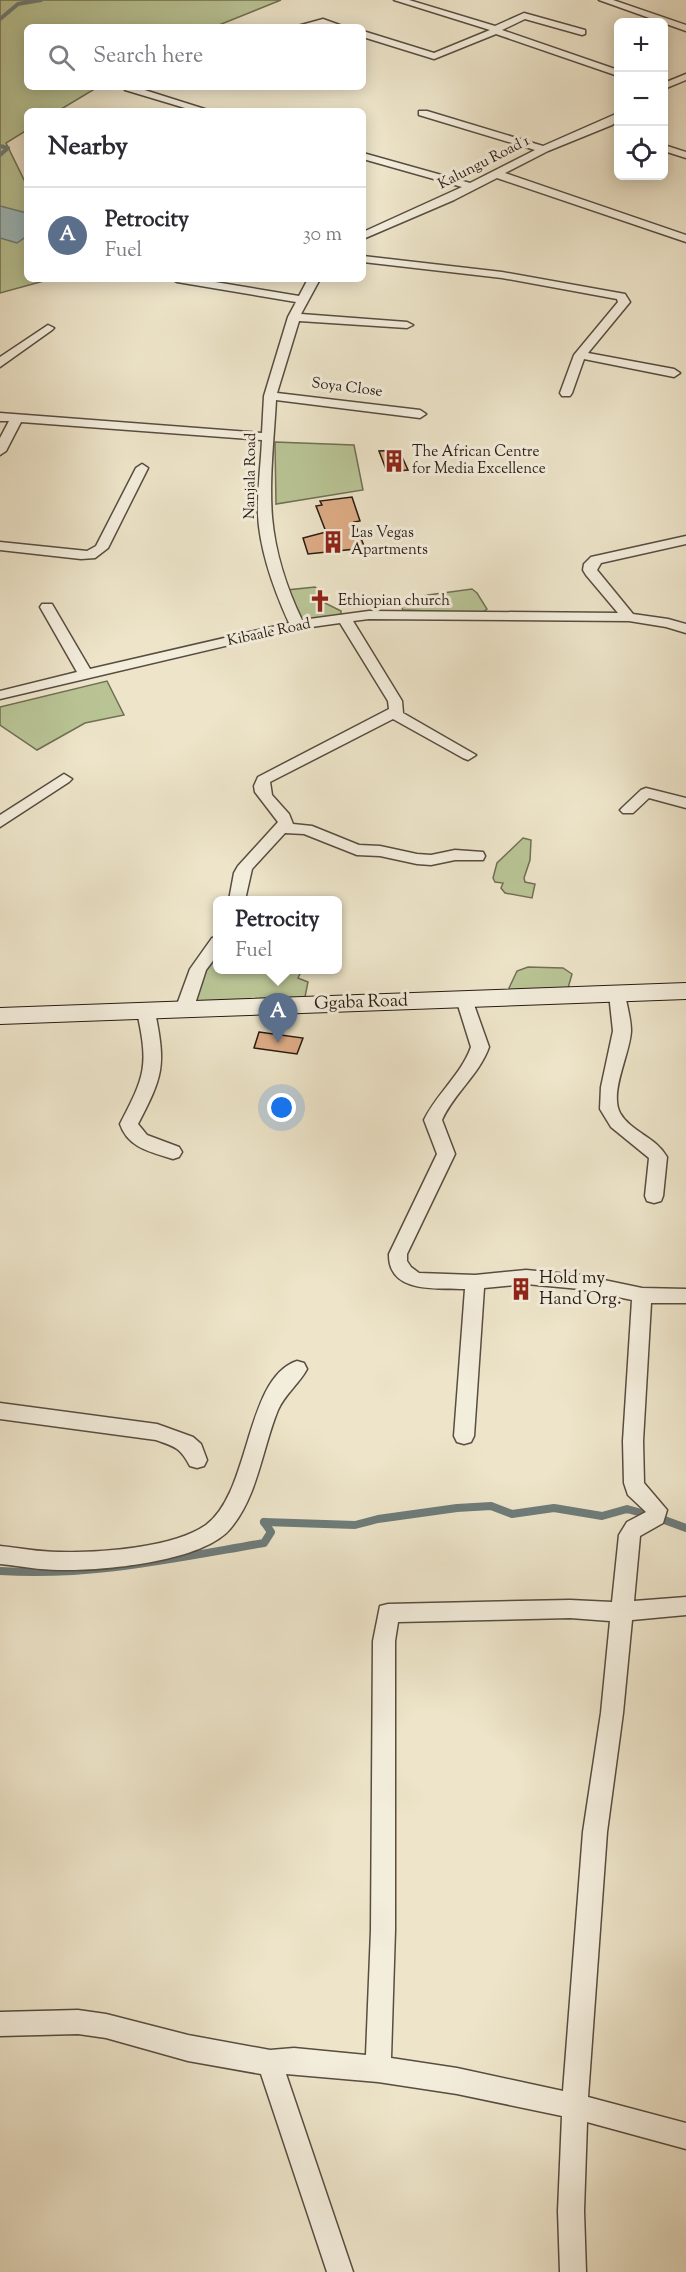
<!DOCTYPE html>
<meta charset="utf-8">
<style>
body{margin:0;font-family:"Sorts Mill Goudy",serif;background:#f7f7f7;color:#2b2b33}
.controls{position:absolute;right:18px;top:18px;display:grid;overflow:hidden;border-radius:9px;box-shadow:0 3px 15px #0003}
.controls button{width:54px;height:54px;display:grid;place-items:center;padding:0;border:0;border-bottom:2px solid #e1e1e2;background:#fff;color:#2b2b33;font:30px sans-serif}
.you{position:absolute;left:282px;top:1108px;width:21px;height:21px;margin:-15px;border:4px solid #fff;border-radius:50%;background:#1a73e8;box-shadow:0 0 0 9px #1a73e833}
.badge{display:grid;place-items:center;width:39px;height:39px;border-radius:50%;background:#8f2418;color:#fff;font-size:20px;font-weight:700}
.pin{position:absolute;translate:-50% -50px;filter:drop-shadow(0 2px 3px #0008)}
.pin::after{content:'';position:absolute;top:32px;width:21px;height:18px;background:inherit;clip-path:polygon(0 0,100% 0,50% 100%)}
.popup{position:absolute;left:213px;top:896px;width:129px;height:78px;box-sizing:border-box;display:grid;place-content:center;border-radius:9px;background:#fff;filter:drop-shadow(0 2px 4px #0005);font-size:20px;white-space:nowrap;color:#7c7c81}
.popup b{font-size:22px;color:#2b2b33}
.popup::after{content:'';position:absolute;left:50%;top:100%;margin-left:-12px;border:12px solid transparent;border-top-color:#fff}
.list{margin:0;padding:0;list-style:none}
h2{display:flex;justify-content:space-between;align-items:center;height:78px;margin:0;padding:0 24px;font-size:26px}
h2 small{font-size:20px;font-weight:400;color:#7c7c81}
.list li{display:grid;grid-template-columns:39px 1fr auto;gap:18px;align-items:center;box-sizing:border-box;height:96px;padding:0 24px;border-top:2px solid #e1e1e2}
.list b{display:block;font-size:22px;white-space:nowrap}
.list p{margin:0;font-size:20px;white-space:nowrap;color:#7c7c81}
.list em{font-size:20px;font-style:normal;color:#7c7c81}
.icon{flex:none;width:33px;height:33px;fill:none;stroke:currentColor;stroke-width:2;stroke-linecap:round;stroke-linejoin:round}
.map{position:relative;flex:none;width:686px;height:2272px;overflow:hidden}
.search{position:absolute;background:#fff;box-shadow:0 3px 15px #0003;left:24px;top:24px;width:342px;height:66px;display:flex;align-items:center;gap:15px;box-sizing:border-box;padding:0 21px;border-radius:9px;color:#7c7c81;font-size:22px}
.panel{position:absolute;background:#fff;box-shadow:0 3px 15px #0003;left:24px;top:108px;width:342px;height:174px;border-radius:9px}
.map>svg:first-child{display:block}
.green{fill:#b9c495;stroke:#707054;stroke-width:1.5}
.water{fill:#9dbcbf;stroke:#6e7c7a;stroke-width:1.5}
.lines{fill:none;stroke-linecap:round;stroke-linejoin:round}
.stream-far1{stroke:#6e7c7a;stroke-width:4}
.stream{stroke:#6e7c7a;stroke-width:8}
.building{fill:#deac86;stroke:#271b12;stroke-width:1.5}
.minor-casing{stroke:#584d40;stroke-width:3}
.secondary-casing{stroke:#271b12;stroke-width:2}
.minor{fill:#f3eddc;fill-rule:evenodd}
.secondary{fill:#f3eddc;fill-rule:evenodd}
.labels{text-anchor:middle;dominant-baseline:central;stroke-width:6;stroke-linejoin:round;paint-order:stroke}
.far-street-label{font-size:15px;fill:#271b12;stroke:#f3eddc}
.far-poi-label{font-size:15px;fill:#271b12;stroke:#f3eddc;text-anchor:start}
.street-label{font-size:18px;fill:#271b12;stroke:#f3eddc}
.poi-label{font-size:18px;fill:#271b12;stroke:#f3eddc;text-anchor:start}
</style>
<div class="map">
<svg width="686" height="2272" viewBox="0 0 686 2272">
<rect width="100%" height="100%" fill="#ede4c9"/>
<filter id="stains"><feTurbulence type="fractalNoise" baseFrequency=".00333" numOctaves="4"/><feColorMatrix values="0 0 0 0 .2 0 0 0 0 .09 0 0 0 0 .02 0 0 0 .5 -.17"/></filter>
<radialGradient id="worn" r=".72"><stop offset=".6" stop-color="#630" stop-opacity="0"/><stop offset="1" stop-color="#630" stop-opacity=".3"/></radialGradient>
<g class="green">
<polygon points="0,0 281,0 214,27 27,27 27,87 98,87 58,111 27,111 27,130 6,143 27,186 27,279 51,279 0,293"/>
<polygon points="275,442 354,445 363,490 276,504"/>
<polygon points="315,587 321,592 323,602 341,611 341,617 303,622 287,590"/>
<polygon points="472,589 477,593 487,609 482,613 403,610 401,605 428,595"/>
<polygon points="107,681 124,715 85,723 37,750 0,725 0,707"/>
<polygon points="523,838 531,840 530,860 524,878 525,882 535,884 532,898 505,893 501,888 503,883 495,882 493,878 497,863"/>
<path d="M218,951V970H302L298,978L308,982L304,1002L195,1006C191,987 208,967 218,951Z"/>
<polygon points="528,967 563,968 572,974 568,988 510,992 509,988 517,971"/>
</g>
<polygon class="water" points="0,206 27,213 27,236 17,243 0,238"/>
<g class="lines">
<g class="stream-far1">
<polyline points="0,19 18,4 41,0"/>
<polyline points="0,146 8,148 0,155"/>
</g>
<g class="stream">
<polyline points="659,1518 686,1528"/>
<polyline points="264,1522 355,1525 378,1519 457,1508 491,1506 512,1514 554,1508 602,1516 627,1509 649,1515"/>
<path d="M0,1571C90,1577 176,1558 264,1543L271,1532L264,1522"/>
</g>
</g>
<g class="building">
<polygon points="399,450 408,470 387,472 379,451"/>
<polygon points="352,497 360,521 354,522 365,548 308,554 303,538 326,532 316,506 322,505 320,501"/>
<polygon points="259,1032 303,1038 297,1054 254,1048"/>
</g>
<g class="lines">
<g class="minor-casing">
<g id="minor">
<polygon points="394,0 409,0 495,26 524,13 585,30 585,34 582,35 525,19 502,30 618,70 618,76 496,34 434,59 363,37 363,31 434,53 490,30"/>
<polygon points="599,0 613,0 686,25 686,31"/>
<polygon points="323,19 345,27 323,25 294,27"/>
<polygon points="686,74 686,80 664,89 664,83"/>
<polygon points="124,87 135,87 211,111 195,111 125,90"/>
<polygon points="419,111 427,111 543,146 618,113 618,120 612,125 548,151 505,173 686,235 686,242 497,178 454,200 363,239 363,232 462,187 363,159 363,153 470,183 535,150 419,115"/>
<polygon points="664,145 686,152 686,158 664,151"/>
<polygon points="363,256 502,272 625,294 630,302 588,353 674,369 680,373 674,377 584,359 572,393 570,396 562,396 560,393 574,355 618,302 617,299 502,278 363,262"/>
<path d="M171,279H197L299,296L308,279H320L301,314L407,322L413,325L407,328L299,321L277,393L420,410L426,414L420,418L276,400C274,438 269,479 272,517C275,552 287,589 302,620L369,611L618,613L586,575L583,570L584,564L591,557L686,536V544L601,563L597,570L633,614L668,619L686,624V633L666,627L629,621L369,619L353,621L402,701L403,713L476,755L468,760L463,758L393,719L270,782L272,795L289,814L293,824L312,826L359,845L380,846L417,854L431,855L455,850L483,852L485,856L483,860H455L431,865L417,864L380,856L357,855L304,834L285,833L252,869L245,900H229L234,873L238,866L278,822L255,792L254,786L258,777L389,709L388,701L340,623L297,629L0,699V691L77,672L40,607L42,604H52L90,669L289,623C274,590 260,551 258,515C257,490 261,465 262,440L21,422L6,451L0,455V438L9,421H0V413L262,433L264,396L288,317L296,302L177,282Z"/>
<polygon points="48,325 54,328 52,330 0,367 0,357"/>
<polygon points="142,464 148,468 108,548 95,558 81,559 0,550 0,542 87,551 96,546 136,468"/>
<polygon points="64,774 72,779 69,782 0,827 0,815"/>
<polygon points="646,788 686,798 686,808 649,798 633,813 623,813 620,810 623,807 641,790"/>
<polygon points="218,937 218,954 206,970 193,1010 190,1014 178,1014 175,1010 190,969 212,938"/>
<path d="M617,988L623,990L625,994C627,1006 631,1019 631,1031C630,1054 609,1092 620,1113C631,1132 656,1137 667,1157L663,1196L661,1201L654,1203L647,1201L645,1196L649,1158L611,1127L600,1109L601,1087L613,1031L609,994L611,990Z"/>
<path d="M464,993L470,995L472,999L489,1047C479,1075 454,1093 442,1120L455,1154L407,1254V1261L411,1267L419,1273L475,1275L526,1270L580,1275L642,1288L686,1289V1303H651L643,1441L644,1483L667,1510L663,1523L640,1536L634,1601L686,1597V1615L632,1620L623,1713L607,1832L588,2097L686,2123V2149L587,2122L584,2211L586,2272H560L558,2211L562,2116L457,2094L378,2082L286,2074L353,2272H327L261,2074L188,2061L106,2038L78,2034L0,2036V2012L78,2010L106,2014L188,2035L270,2050L294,2048L366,2055L371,1930L373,1641L380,1606L388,1604L570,1600L612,1602L619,1535L627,1522L646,1512L628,1495L624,1483L623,1441L632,1300L580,1289L526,1284L484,1288L474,1436L471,1442L464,1444L457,1442L454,1436L465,1289C437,1288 388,1294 389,1254L437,1154L424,1120C437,1093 461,1075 471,1047L456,999L458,995ZM570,1618L610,1621L601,1713L583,1832L563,2091L457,2068L391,2058L395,1930V1641L398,1622Z"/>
<path d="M146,1006L152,1008L155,1012C166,1066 163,1076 138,1124L147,1135L179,1147L182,1152L179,1157L173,1159C151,1152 128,1148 120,1124C145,1076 149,1066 137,1012L140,1008Z"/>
<path d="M297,1361L304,1363L307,1369C299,1384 285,1394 278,1410C262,1449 258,1496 230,1529C202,1562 102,1571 59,1570C40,1570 20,1566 0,1564V1546C20,1548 39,1552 59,1552C99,1553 173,1548 206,1525C251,1492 245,1378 297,1361Z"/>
<path d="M0,1403L157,1424L193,1437L201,1444L207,1460L204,1466L197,1468L190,1466C180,1447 175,1447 156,1440L0,1419Z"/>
</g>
</g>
<g class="secondary-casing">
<polygon id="secondary" points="686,983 686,999 0,1024 0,1008"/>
</g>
<use href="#minor" class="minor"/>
<use href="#secondary" class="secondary"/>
</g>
<defs>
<g id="building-bare" transform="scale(1.8)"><path d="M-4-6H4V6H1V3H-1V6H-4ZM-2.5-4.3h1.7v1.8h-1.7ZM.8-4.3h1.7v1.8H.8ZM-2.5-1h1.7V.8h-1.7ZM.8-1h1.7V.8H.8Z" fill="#8f2418" stroke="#f3eddc" stroke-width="2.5" paint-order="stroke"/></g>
<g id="church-bare" transform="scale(1.8)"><path d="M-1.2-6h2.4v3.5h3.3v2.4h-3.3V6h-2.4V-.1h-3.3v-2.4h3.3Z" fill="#8f2418" stroke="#f3eddc" stroke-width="2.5" paint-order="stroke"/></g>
</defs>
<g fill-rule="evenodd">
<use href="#building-bare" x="394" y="461"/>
<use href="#building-bare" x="333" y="542"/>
<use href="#church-bare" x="320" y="601"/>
<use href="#building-bare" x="521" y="1289"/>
</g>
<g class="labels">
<g class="far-street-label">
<text transform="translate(484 163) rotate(-27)">Kalungu Road 1</text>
<text transform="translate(347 388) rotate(7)">Soya Close</text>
<text transform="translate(251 476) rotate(-89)">Nanjala Road</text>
<text transform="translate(269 633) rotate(-12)">Kibaale Road</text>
</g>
<g class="far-poi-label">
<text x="412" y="452">The African Centre<tspan x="412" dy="17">for Media Excellence</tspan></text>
<text x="351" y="533">Las Vegas<tspan x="351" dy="17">Apartments</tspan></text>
<text x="338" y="601">Ethiopian church</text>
</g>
<g class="street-label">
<text transform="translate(361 1003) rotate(-2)">Ggaba Road</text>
</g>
<g class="poi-label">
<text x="539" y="1279">Hold my<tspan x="539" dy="21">Hand Org.</tspan></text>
</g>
</g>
<rect width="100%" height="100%" filter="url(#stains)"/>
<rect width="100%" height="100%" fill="url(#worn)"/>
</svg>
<div class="controls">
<button>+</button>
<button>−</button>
<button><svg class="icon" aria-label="locate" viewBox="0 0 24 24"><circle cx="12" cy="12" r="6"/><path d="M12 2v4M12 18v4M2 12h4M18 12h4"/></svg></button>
</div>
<div class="you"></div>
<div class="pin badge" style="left:278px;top:1043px;background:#5c6f8a">A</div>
<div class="popup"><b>Petrocity</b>Fuel</div>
<div class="search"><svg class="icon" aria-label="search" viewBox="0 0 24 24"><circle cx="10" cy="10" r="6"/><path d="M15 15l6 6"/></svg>Search here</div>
<section class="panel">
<h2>Nearby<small></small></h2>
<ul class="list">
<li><span class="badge" style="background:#5c6f8a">A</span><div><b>Petrocity</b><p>Fuel</p></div><em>30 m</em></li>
</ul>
</section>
</div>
